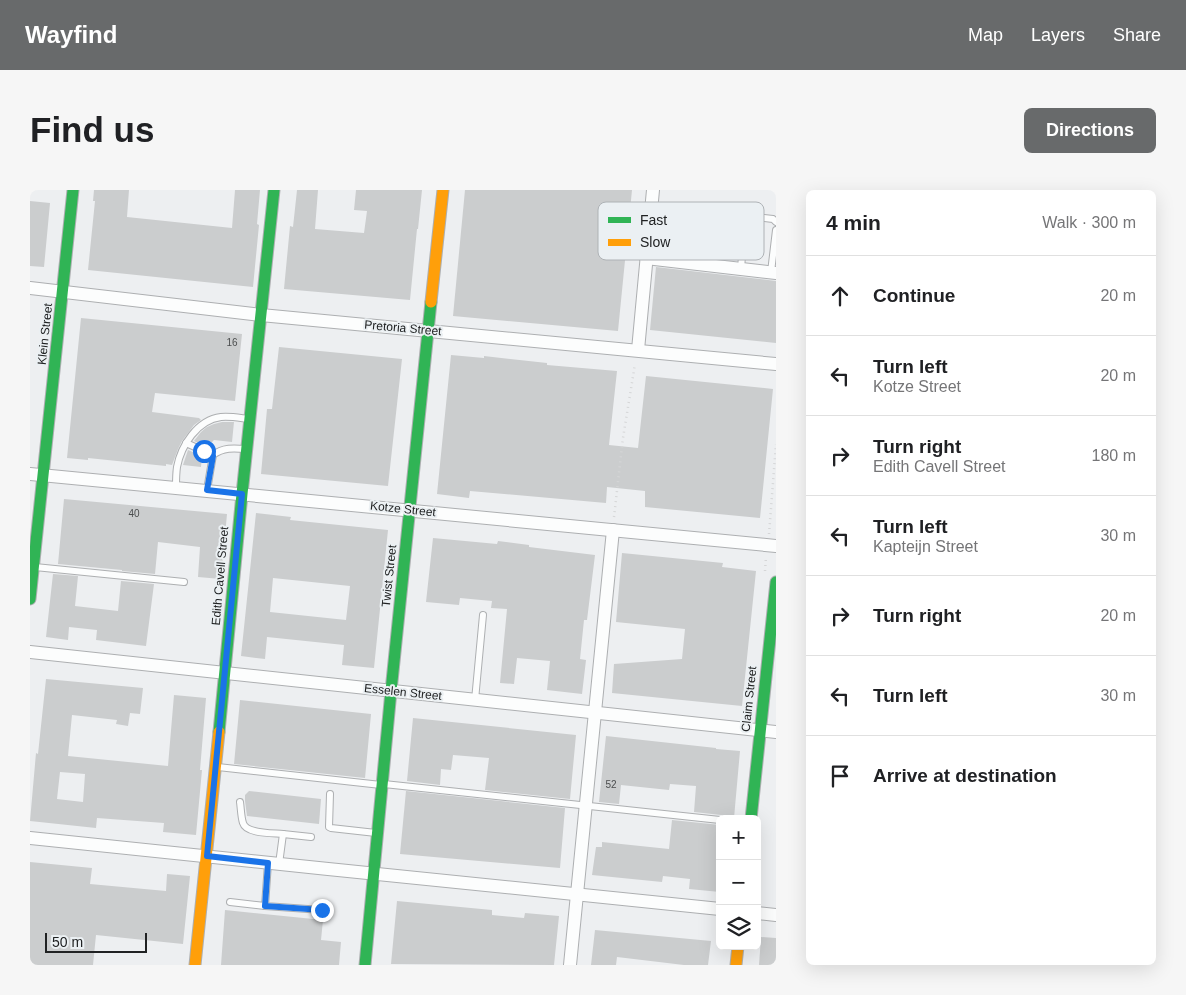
<!DOCTYPE html>
<meta charset="utf-8">
<style>
body{margin:0;font-family:Helvetica,sans-serif;background:#f6f6f6;color:#202124}
.controls{position:absolute;right:15px;bottom:15px;display:grid;overflow:hidden;border-radius:8px;box-shadow:0 5px 20px #0002}
.controls button{width:45px;height:45px;display:grid;place-items:center;padding:0;border:0;border-bottom:1px solid #e0e0e0;background:#fff;color:#202124;font:25px sans-serif}
.scale{position:absolute;left:15px;bottom:12px;width:102px;box-sizing:border-box;padding-left:5px;border:2px solid #202223;border-top:0;font-size:14px;line-height:18px;white-space:nowrap;color:#202223;-webkit-text-stroke:4px #ebf0f3;paint-order:stroke}
.stop{position:absolute;width:15px;height:15px;margin:-11px;border:4px solid #1a73e8;border-radius:50%;background:#fff}
.stop.end{background:#1a73e8;border-color:#fff;box-shadow:0 1px 5px #0008}
.list{margin:0;padding:0;list-style:none}
h2{display:flex;justify-content:space-between;align-items:center;height:65px;margin:0;padding:0 20px;font-size:21px}
h2 small{font-size:16px;font-weight:400;color:#757577}
.list li{display:grid;grid-template-columns:32px 1fr auto;gap:15px;align-items:center;box-sizing:border-box;height:80px;padding:0 20px;border-top:1px solid #e0e0e0}
.list b{display:block;font-size:19px;white-space:nowrap}
.list p{margin:0;font-size:16px;white-space:nowrap;color:#757577}
.list em{font-size:16px;font-style:normal;color:#757577}
.icon{flex:none;width:28px;height:28px;fill:none;stroke:currentColor;stroke-width:2;stroke-linecap:round;stroke-linejoin:round}
.map{position:relative;flex:none;width:746px;height:775px;overflow:hidden;border-radius:8px}
header{display:flex;align-items:center;gap:30px;box-sizing:border-box;height:70px;padding:0 25px;background:#686a6b;color:#fff}
header strong{font-size:24px}
nav{display:flex;gap:28px;margin-inline-start:auto;font-size:18px}
.intro{display:flex;align-items:center;justify-content:space-between;box-sizing:border-box;height:120px;padding:0 30px}
h1{margin:0;font-size:35px}
.button{padding:12px 22px;border-radius:8px;background:#686a6b;color:#fff;font-size:18px;font-weight:700}
main{display:flex;gap:30px;padding:0 30px}
aside{flex:1;background:#fff;border-radius:8px;box-shadow:0 5px 20px #0002}
.map>svg:first-child{display:block}
.building{fill:#cbcdce;fill-rule:evenodd}
.lines{fill:none;stroke-linecap:round;stroke-linejoin:round}
.lane-casing{stroke:#adafb1;stroke-width:8}
.street-casing{stroke:#adafb1;stroke-width:14}
.fast-casing{stroke:#adafb1;stroke-width:13}
.slow-casing{stroke:#adafb1;stroke-width:13}
.path{stroke:#d5d6d7;stroke-width:2.5;stroke-dasharray:1 4;stroke-linecap:butt}
.lane{stroke:#fcfdfd;stroke-width:6}
.street{stroke:#fcfdfd;stroke-width:12}
.fast{stroke:#30b455;stroke-width:11}
.slow{stroke:#ff9f0a;stroke-width:11}
.route{stroke:#1a73e8;stroke-width:6}
.labels{text-anchor:middle;dominant-baseline:central;stroke-width:4;stroke-linejoin:round;paint-order:stroke}
.number-label{font-size:10px;fill:#4b4d4e}
.street-label{font-size:12px;fill:#202223;stroke:#ebf0f3}
.key{fill:#ebf0f3;stroke:#aeb2b5;stroke-width:1}
.key-label{font-size:14px;fill:#202223}
</style>
<header>
<strong>Wayfind</strong>
<nav><a>Map</a><a>Layers</a><a>Share</a></nav>
</header>
<div class="intro"><h1>Find us</h1><a class="button">Directions</a></div>
<main>
<div class="map">
<svg width="746" height="775" viewBox="0 0 746 775">
<rect width="100%" height="100%" fill="#edeff1"/>
<g class="building">
<polygon points="64,0 99,0 97,27 202,38 205,0 230,0 227,34 229,35 223,97 58,80 65,11 63,11"/>
<polygon points="267,0 288,0 285,39 334,43 337,21 324,20 326,0 392,0 388,39 387,39 380,110 254,99 260,36 263,37"/>
<polygon points="435,0 602,0 588,141 423,126"/>
<polygon points="0,11 20,13 14,77 0,76"/>
<polygon points="626,77 746,91 746,153 620,140"/>
<polygon points="51,128 212,144 205,211 125,203 122,222 169,228 171,230 164,235 152,251 148,259 142,275 136,274 136,276 58,268 58,270 37,268"/>
<polygon points="249,157 372,169 358,296 231,284 237,219 242,219"/>
<polygon points="421,165 454,168 454,166 517,173 517,175 587,181 579,255 608,258 616,186 743,199 730,328 615,317 615,301 577,297 576,313 440,301 439,308 407,304"/>
<polygon points="192,232 204,232 202,252 184,250 177,257 164,251 171,242 177,237 184,234"/>
<polygon points="158,260 172,266 171,277 153,275"/>
<polygon points="34,309 197,324 191,389 168,387 170,357 128,352 125,384 92,381 92,380 28,374"/>
<path d="M226,323L261,327L260,330L358,340L344,478L312,475L314,455L237,447L235,469L211,466ZM243,388L320,396L316,430L240,422Z"/>
<polygon points="403,348 467,354 468,351 499,355 499,357 565,365 557,430 554,430 550,469 556,470 552,504 517,500 520,471 487,468 484,494 470,493 477,419 461,418 462,411 430,408 429,415 396,412"/>
<polygon points="592,363 693,373 692,377 726,381 712,516 582,503 584,474 652,469 655,439 586,432"/>
<polygon points="23,384 48,386 45,416 88,421 91,391 124,394 116,456 66,450 67,440 39,437 38,450 16,447"/>
<path d="M16,489L113,498L110,524L100,523L98,536L86,534L87,530L42,525L38,566L138,576L144,505L176,508L170,580H172L166,645L133,642L134,633L67,628L66,638L0,631L6,563L8,564ZM30,582L55,584L53,612L27,609Z"/>
<polygon points="210,510 341,524 335,588 204,574"/>
<polygon points="383,528 546,545 540,609 455,600 459,568 423,565 421,580 411,579 410,595 377,591"/>
<polygon points="576,546 686,558 686,559 710,561 704,628 694,627 691,625 664,622 666,596 640,594 639,600 591,595 589,614 569,612"/>
<polygon points="219,601 291,609 289,634 217,626 215,611 215,605"/>
<polygon points="376,601 535,618 530,678 370,664"/>
<polygon points="642,630 690,635 690,702 659,699 660,689 633,686 632,692 562,685 566,657 572,657 572,652 639,659"/>
<polygon points="0,672 62,678 60,694 136,701 137,684 160,686 153,754 66,745 63,775 0,775"/>
<polygon points="367,711 462,720 462,725 494,728 495,723 529,726 524,775 361,774"/>
<polygon points="195,720 293,730 291,750 311,752 309,775 191,775"/>
<polygon points="565,740 681,751 678,775 654,775 587,767 586,775 561,775"/>
<polygon points="731,747 746,748 746,775 729,775"/>
</g>
<g class="lines">
<g class="lane-casing">
<g id="lane">
<polyline points="682,21 682,51 680,55 677,57 643,53 640,50 642,23 644,19 648,17 715,26"/>
<polyline points="663,56 664,19"/>
<polyline points="711,79 715,26 743,29 746,32"/>
<polyline points="741,82 746,40"/>
<polyline points="156,253 183,265"/>
<path d="M146,297C146,291 146,284 147,277C151,256 167,230 191,227C200,226 210,228 219,229"/>
<path d="M177,300L183,265C193,257 204,258 217,259"/>
<polyline points="5,377 154,392"/>
<polyline points="445,510 453,425"/>
<polyline points="188,577 351,595"/>
<polyline points="354,594 690,630"/>
<polyline points="300,604 299,637 301,638 346,643"/>
<path d="M210,612C211,619 211,627 213,633C216,644 243,643 253,644L249,674"/>
<polyline points="253,644 281,647"/>
<polyline points="238,673 235,716 292,720"/>
<polyline points="200,712 235,716"/>
</g>
</g>
<g class="street-casing">
<g id="street">
<polyline points="616,68 746,83"/>
<polyline points="0,98 231,125 746,174"/>
<polyline points="608,160 623,0"/>
<polyline points="0,284 746,356"/>
<polyline points="0,462 746,542"/>
<path d="M0,648C230,671 460,697 690,719"/>
<polyline points="727,723 746,725"/>
<polyline points="540,775 583,340"/>
</g>
</g>
<g class="fast-casing">
<g id="fast">
<polyline points="0,409 43,0"/>
<polyline points="189,542 212,304 244,0"/>
<polyline points="721,629 746,392"/>
<polyline points="335,775 361,501 401,112"/>
</g>
</g>
<g class="slow-casing">
<g id="slow">
<polyline points="401,112 413,0"/>
<polyline points="165,775 189,542"/>
<polyline points="706,775 708,756"/>
</g>
</g>
<g class="path">
<polyline points="584,327 593,248 605,174"/>
<polyline points="739,344 746,254"/>
<polyline points="735,381 736,367"/>
</g>
<use href="#lane" class="lane"/>
<use href="#street" class="street"/>
<use href="#fast" class="fast"/>
<use href="#slow" class="slow"/>
</g>
<g class="lines">
<polyline class="route" points="174,261 183,266 177,300 212,304 177,666 238,673 235,716 292,720"/>
</g>
<g class="labels">
<g class="number-label">
<text x="202" y="152">16</text>
<text x="104" y="323">40</text>
<text x="581" y="594">52</text>
</g>
<g class="street-label">
<text transform="translate(373 138) rotate(5)">Pretoria Street</text>
<text transform="translate(15 144) rotate(-84)">Klein Street</text>
<text transform="translate(373 319) rotate(6)">Kotze Street</text>
<text transform="translate(190 386) rotate(-85)">Edith Cavell Street</text>
<text transform="translate(359 386) rotate(-84)">Twist Street</text>
<text transform="translate(373 502) rotate(6)">Esselen Street</text>
<text transform="translate(719 509) rotate(-84)">Claim Street</text>
</g>
</g>
<rect x="568" y="12" width="166" height="58" rx="8" class="key"/>
<rect x="578" y="27" width="23" height="6" fill="#30b455"/>
<rect x="578" y="49" width="23" height="7" fill="#ff9f0a"/>
<g class="key-label">
<text x="610" y="35">Fast</text>
<text x="610" y="57">Slow</text>
</g>
</svg>
<div class="controls">
<button>+</button>
<button>−</button>
<button><svg class="icon" aria-label="layers" viewBox="0 0 24 24"><path d="M12 4l9 5-9 5-9-5zM3 14l9 5 9-5"/></svg></button>
</div>
<div class="scale">50 m</div>
<div class="stop" style="left:174px;top:261px"></div>
<div class="stop end" style="left:292px;top:720px"></div>
</div>
<aside>
<h2>4 min<small>Walk · 300 m</small></h2>
<ul class="list">
<li><svg class="icon" aria-label="ahead" viewBox="0 0 24 24"><path d="M12 20V5M6 11l6-6 6 6"/></svg><div><b>Continue</b></div><em>20 m</em></li>
<li><svg class="icon" aria-label="left" viewBox="0 0 24 24"><path d="M17 20v-9H6M10 6l-5 5 5 5"/></svg><div><b>Turn left</b><p>Kotze Street</p></div><em>20 m</em></li>
<li><svg class="icon" aria-label="right" viewBox="0 0 24 24"><path d="M7 20v-9h11M14 6l5 5-5 5"/></svg><div><b>Turn right</b><p>Edith Cavell Street</p></div><em>180 m</em></li>
<li><svg class="icon" aria-label="left" viewBox="0 0 24 24"><path d="M17 20v-9H6M10 6l-5 5 5 5"/></svg><div><b>Turn left</b><p>Kapteijn Street</p></div><em>30 m</em></li>
<li><svg class="icon" aria-label="right" viewBox="0 0 24 24"><path d="M7 20v-9h11M14 6l5 5-5 5"/></svg><div><b>Turn right</b></div><em>20 m</em></li>
<li><svg class="icon" aria-label="left" viewBox="0 0 24 24"><path d="M17 20v-9H6M10 6l-5 5 5 5"/></svg><div><b>Turn left</b></div><em>30 m</em></li>
<li><svg class="icon" aria-label="arrive" viewBox="0 0 24 24"><path d="M6 21V4h12l-3 4 3 4H6"/></svg><div><b>Arrive at destination</b></div></li>
</ul>
</aside>
</main>
